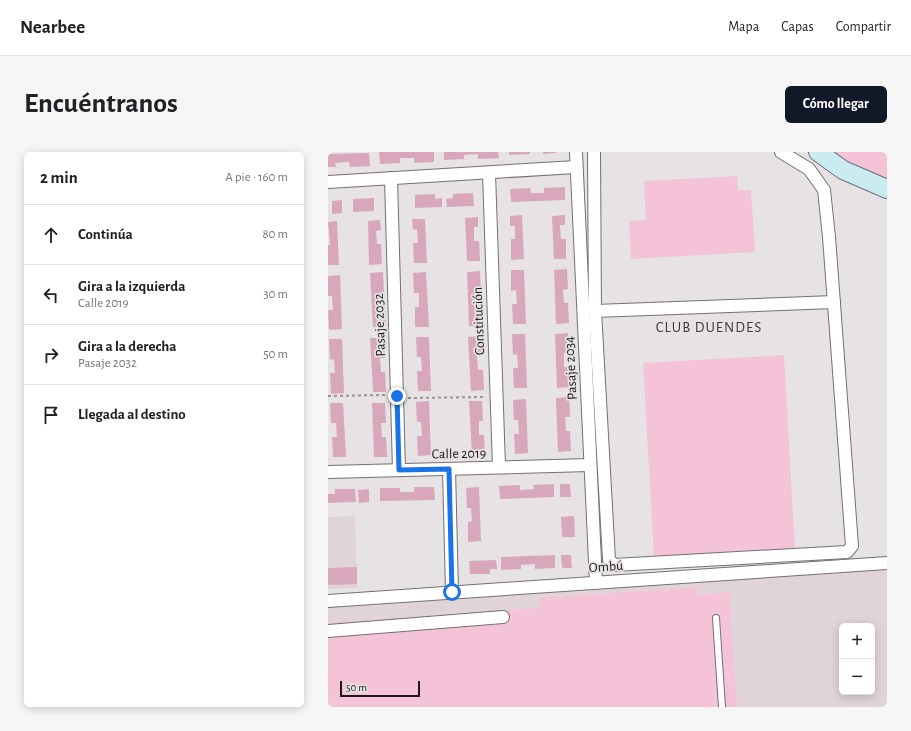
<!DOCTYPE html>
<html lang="es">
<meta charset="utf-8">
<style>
body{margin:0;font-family:"Alegreya Sans",sans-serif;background:#f6f6f6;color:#202124}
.controls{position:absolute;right:12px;bottom:12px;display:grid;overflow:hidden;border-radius:6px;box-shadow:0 2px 10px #0003}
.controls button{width:36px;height:36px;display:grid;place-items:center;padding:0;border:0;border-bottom:1px solid #e0e0e0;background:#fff;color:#202124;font:20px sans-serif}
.scale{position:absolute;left:12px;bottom:10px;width:80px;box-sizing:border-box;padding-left:4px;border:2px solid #1b191a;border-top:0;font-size:11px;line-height:14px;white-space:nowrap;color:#1b191a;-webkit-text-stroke:3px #e7e3e5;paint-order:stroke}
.stop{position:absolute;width:12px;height:12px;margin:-9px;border:3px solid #1a73e8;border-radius:50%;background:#fff}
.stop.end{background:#1a73e8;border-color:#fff;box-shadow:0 1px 4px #0008}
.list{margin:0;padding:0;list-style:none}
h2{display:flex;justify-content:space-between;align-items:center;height:52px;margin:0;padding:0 16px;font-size:17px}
h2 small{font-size:13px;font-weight:400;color:#757577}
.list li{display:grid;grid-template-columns:26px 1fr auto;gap:12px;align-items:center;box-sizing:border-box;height:60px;padding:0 16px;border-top:1px solid #e0e0e0}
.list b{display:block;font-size:15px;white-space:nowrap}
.list p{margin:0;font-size:13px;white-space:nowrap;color:#757577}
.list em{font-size:13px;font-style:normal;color:#757577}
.icon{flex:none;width:22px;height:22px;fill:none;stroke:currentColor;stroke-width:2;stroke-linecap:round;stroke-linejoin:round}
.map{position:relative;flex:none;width:559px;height:555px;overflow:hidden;border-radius:6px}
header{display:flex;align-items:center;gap:24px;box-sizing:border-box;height:56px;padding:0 20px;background:#fff;border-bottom:1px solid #e0e0e0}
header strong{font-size:19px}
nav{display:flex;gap:22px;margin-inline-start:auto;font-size:14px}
.intro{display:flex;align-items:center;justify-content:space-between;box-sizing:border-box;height:96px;padding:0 24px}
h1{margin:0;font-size:28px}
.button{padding:10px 18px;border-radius:6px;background:#111827;color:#fff;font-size:14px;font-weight:700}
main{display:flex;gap:24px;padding:0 24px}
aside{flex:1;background:#fff;border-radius:6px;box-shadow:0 2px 10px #0003}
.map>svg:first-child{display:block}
.built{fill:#e0d4d9;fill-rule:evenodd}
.green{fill:#f4c3d8}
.building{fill:#d8a7bc}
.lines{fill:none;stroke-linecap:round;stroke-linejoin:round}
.service-casing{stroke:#747072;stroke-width:8}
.minor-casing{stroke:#747072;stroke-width:14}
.secondary-casing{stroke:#747072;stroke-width:20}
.path{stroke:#969395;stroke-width:2;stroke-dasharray:3 3;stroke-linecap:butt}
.service{stroke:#fff;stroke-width:6}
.minor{stroke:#fff;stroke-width:12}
.secondary{stroke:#cbebf2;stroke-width:18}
.route{stroke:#1a73e8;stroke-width:5}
.labels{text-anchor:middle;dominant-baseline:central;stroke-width:3.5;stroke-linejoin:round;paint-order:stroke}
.street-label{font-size:14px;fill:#1b191a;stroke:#e7e3e5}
.neighbourhood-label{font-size:15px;letter-spacing:1px;fill:#3f3b3d;stroke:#e7e3e5}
</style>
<header>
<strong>Nearbee</strong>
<nav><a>Mapa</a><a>Capas</a><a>Compartir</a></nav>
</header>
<div class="intro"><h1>Encuéntranos</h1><a class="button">Cómo llegar</a></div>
<main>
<aside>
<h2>2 min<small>A pie · 160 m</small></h2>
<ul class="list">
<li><svg class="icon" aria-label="ahead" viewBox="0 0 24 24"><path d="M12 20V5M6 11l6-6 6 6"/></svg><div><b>Continúa</b></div><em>80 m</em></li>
<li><svg class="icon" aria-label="left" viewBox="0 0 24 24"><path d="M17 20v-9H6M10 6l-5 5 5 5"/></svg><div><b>Gira a la izquierda</b><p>Calle 2019</p></div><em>30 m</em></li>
<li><svg class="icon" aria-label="right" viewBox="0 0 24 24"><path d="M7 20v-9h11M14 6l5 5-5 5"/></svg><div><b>Gira a la derecha</b><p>Pasaje 2032</p></div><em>50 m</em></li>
<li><svg class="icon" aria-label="arrive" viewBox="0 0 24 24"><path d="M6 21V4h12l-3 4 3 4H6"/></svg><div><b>Llegada al destino</b></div></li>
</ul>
</aside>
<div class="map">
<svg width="559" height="555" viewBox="0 0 559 555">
<rect width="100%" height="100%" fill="#e7e3e5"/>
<g class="built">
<polygon points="27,364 29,436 0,437 0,365"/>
<path d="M559,411V555H0V449ZM514,474H544V540H514Z"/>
</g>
<g class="green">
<polygon points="490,0 559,0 559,37"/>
<polygon points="409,24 410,38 423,38 427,100 303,107 301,69 318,68 316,29"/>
<polygon points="456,203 467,397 326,405 315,211"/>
<polygon points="369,435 370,443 401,440 409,555 0,555 0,471 212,456 211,446"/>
</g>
<g class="building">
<polygon points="51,0 106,0 106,10 86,11 86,6 72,6 72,11 52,12"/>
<polygon points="116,0 170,0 171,6 150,7 150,2 136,3 136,7 116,8"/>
<polygon points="181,0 202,0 202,2 181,3"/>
<polygon points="215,0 228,0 228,1 215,2"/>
<polygon points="41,1 42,14 22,15 21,10 7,11 8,15 0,15 0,2"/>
<polygon points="237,35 237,48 183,50 182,37 202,36 203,41 216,41 216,36"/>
<polygon points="145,41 146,54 119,55 118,47 125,46 125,42"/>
<polygon points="107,42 107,47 114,46 114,55 87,56 87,43"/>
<polygon points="46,46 46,59 25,60 25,47"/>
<polygon points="14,48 14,61 4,62 4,49"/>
<polygon points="194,63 196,107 183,108 183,87 187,87 187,74 182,74 182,64"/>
<polygon points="237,63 237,73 232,73 233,87 238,87 238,107 226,107 224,64"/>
<polygon points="150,65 150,75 146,75 146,89 151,89 152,109 139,109 137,66"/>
<polygon points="84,67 97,67 99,111 86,111 85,91 90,91 89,77 85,78"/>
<polygon points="52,68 53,78 48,79 49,92 53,92 54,112 41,113 40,69"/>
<polygon points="9,69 11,113 0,113 0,93 2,93 0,70"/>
<polygon points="239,117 240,137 235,138 236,151 240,151 241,171 228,172 226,118"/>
<polygon points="183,118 196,118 198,172 185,172 184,152 189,152 188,138 183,139"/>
<polygon points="152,119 153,140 148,140 149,154 153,153 154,174 141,174 139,120"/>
<polygon points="55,120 56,140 52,141 52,154 57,154 58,174 45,175 42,121"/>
<polygon points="98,120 101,175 87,175 87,155 91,155 91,141 86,141 85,121"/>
<polygon points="12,123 14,177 1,178 0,158 5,158 4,144 0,144 0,124"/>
<polygon points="240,181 240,201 236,201 236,215 241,215 242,235 229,236 227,182"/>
<polygon points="184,182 197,182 199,236 186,236 185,216 190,216 189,202 185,203"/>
<polygon points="153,184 154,204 149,204 150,218 155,218 156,238 143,239 140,185"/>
<polygon points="88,185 101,185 103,239 90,239 89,219 94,219 93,205 89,205"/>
<polygon points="42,186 56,186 57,206 52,206 53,220 57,220 58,240 45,240"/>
<polygon points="1,187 14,187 16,241 3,242 2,221 7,221 6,207 2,208"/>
<polygon points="241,245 242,265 237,265 238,279 242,279 243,299 230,300 228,246"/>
<polygon points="198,247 200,301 187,302 186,282 191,282 190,268 186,268 185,248"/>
<polygon points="101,249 103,303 90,304 89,284 94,284 93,270 89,270 88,250"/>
<polygon points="141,249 154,249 155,269 151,269 151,283 156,283 157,303 144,303"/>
<polygon points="2,251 15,251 18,305 5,305 4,285 9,285 8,271 3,271"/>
<polygon points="44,251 57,251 58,271 53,271 54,285 58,285 59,305 46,305"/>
<polygon points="226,332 226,345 172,347 171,334 192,333 192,338 206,337 205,333"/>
<polygon points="232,332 242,332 243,345 232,345"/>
<polygon points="86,335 106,335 107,348 52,349 52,336 72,336 72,340 86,340"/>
<polygon points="151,335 153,389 140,390 140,370 144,369 143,356 139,356 138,336"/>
<polygon points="7,337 27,337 28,350 0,351 0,342 7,342"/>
<polygon points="41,337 41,350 31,351 30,338"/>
<polygon points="246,364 247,385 234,385 233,365"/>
<polygon points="227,403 227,416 207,417 207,412 193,413 193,417 173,418 173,405"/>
<polygon points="233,403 243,403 244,416 234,416"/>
<polygon points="168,408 169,417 162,417 162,422 142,422 141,409"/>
<polygon points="29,415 29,432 0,433 0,416"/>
</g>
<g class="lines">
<g class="service-casing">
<polyline id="service" points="388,466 394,555"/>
</g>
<g class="minor-casing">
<g id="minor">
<polyline points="248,0 268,431"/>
<polyline points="266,0 267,159 281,408 286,413 519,400 524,394 501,85 496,38 481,17 453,0"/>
<polyline points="161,21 171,315"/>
<polyline points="63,26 71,318"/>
<polyline points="0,30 248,15"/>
<polyline points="267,159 506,150"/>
<polyline points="121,317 124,440"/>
<polyline points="0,320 262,313"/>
<polyline points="0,449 559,411"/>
<polyline points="0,479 175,465"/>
</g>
</g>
<g class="secondary-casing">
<polyline id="secondary" points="490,0 515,18 559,37"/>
</g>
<g class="path">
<polyline points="0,244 57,243"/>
<polyline points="80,246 157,245"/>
</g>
<use href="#service" class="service"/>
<use href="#minor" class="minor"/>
<use href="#secondary" class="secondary"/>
</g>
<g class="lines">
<polyline class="route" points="69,244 71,318 121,317 124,440"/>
</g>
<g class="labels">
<g class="street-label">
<text transform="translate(151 169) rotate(-92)">Constitución</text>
<text transform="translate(52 173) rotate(-92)">Pasaje 2032</text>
<text transform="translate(243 216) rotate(-93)">Pasaje 2034</text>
<text transform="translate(131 302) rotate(-1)">Calle 2019</text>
<text transform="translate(278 415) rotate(-4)">Ombú</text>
</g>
<g class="neighbourhood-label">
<text x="381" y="175">CLUB DUENDES</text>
</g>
</g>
</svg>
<div class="controls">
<button>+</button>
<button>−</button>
</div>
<div class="scale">50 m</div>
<div class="stop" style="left:124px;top:440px"></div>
<div class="stop end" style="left:69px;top:244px"></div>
</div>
</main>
